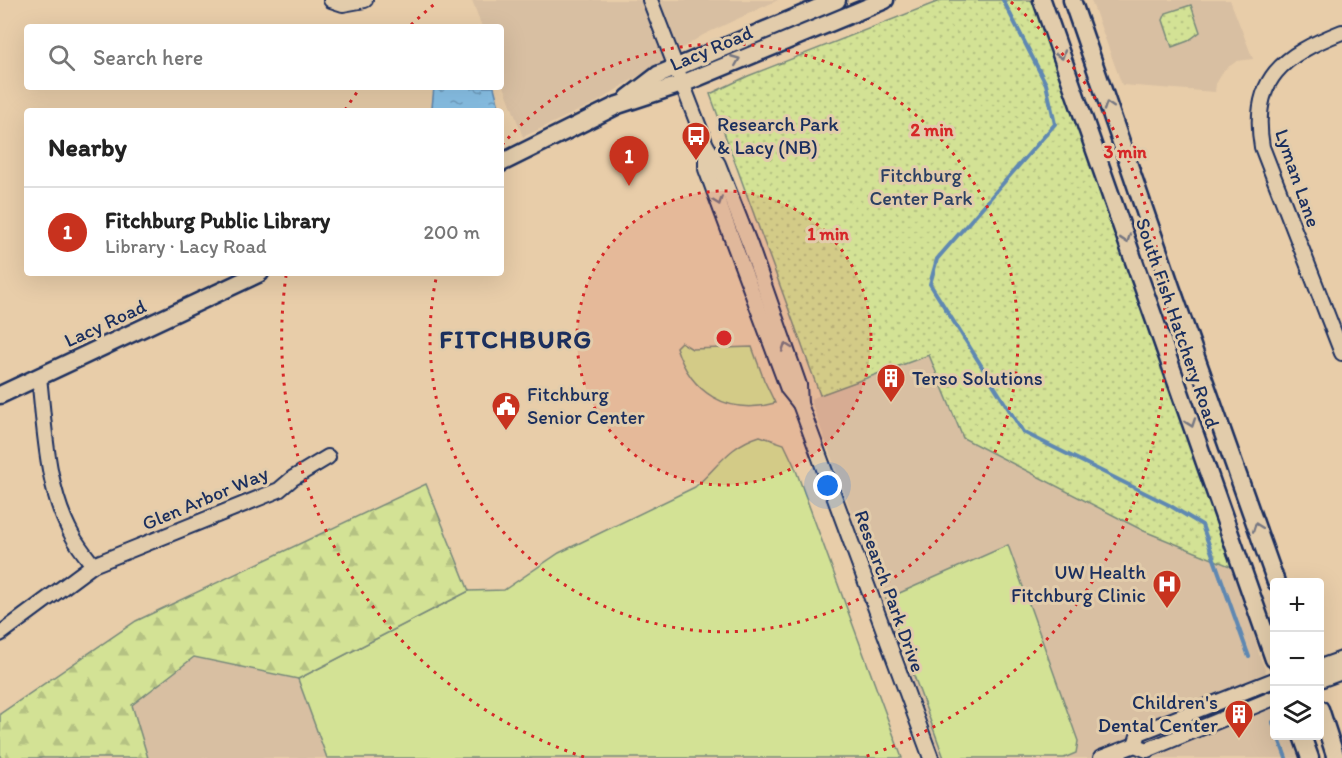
<!DOCTYPE html>
<meta charset="utf-8">
<style>
body{margin:0;font-family:Itim,sans-serif;background:#f6f6f6;color:#222}
.controls{position:absolute;right:18px;bottom:18px;display:grid;overflow:hidden;border-radius:6px;box-shadow:0 6px 24px #0002}
.controls button{width:54px;height:54px;display:grid;place-items:center;padding:0;border:0;border-bottom:2px solid #e0e0e0;background:#fff;color:#222;font:30px sans-serif}
.you{position:absolute;left:828px;top:486px;width:21px;height:21px;margin:-15px;border:4px solid #fff;border-radius:50%;background:#1a73e8;box-shadow:0 0 0 9px #1a73e833}
.badge{display:grid;place-items:center;width:39px;height:39px;border-radius:50%;background:#c8321e;color:#fff;font-size:20px;font-weight:700}
.pin{position:absolute;translate:-50% -50px;filter:drop-shadow(0 2px 3px #0008)}
.pin::after{content:'';position:absolute;top:32px;width:21px;height:18px;background:inherit;clip-path:polygon(0 0,100% 0,50% 100%)}
.list{margin:0;padding:0;list-style:none}
h2{display:flex;justify-content:space-between;align-items:center;height:78px;margin:0;padding:0 24px;font-size:26px}
h2 small{font-size:20px;font-weight:400;color:#767676}
.list li{display:grid;grid-template-columns:39px 1fr auto;gap:18px;align-items:center;box-sizing:border-box;height:90px;padding:0 24px;border-top:2px solid #e0e0e0}
.list b{display:block;font-size:22px;white-space:nowrap}
.list p{margin:0;font-size:20px;white-space:nowrap;color:#767676}
.list em{font-size:20px;font-style:normal;color:#767676}
.icon{flex:none;width:33px;height:33px;fill:none;stroke:currentColor;stroke-width:2;stroke-linecap:round;stroke-linejoin:round}
.map{position:relative;flex:none;width:1342px;height:758px;overflow:hidden}
.search{position:absolute;background:#fff;box-shadow:0 6px 24px #0002;left:24px;top:24px;width:480px;height:66px;display:flex;align-items:center;gap:15px;box-sizing:border-box;padding:0 21px;border-radius:6px;color:#767676;font-size:22px}
.panel{position:absolute;background:#fff;box-shadow:0 6px 24px #0002;left:24px;top:108px;width:480px;height:168px;border-radius:6px}
.map>svg:first-child{display:block}
.built{fill:#d8bfa2}
.grass{fill:#d3e295;stroke:#77887a;stroke-width:1.5}
.forest{fill:url(#forest-firs);stroke:#77887a;stroke-width:1.5}
.park{fill:url(#park-dots);stroke:#77887a;stroke-width:1.5}
.water{fill:url(#water-ripples);stroke:#5e88b2;stroke-width:1.5}
.lines{fill:none;stroke-linecap:round;stroke-linejoin:round}
.stream{stroke:#5e88b2;stroke-width:4}
.minor-casing{stroke:#1b2f5e;stroke-width:18}
.major-casing{stroke:#1b2f5e;stroke-width:21}
.minor{stroke:#e2ccab;stroke-width:14}
.major{stroke:#e2ccab;stroke-width:16}
.oneway{stroke:#757681}
.ring{fill:none;stroke:#d62828;stroke-width:3;stroke-dasharray:3 6}
.labels{text-anchor:middle;dominant-baseline:central;stroke-width:6;stroke-linejoin:round;paint-order:stroke}
.street-label{font-size:20px;fill:#1b2f5e;stroke:#e2ccab}
.poi-label{font-size:20px;fill:#1b2f5e;stroke:#e2ccab;text-anchor:start}
.park-label{font-size:20px;fill:#2d4164;stroke:#e2ccab}
.district-label{font-size:26px;font-weight:bold;letter-spacing:1.5px;fill:#1b2f5e;stroke:#e2ccab}
.centre{fill:#d62828;stroke:#e2ccab;stroke-width:3}
.ring-label{font-size:18px;text-anchor:middle;font-weight:bold;fill:#d62828;stroke:#e2ccab;stroke-width:6;stroke-linejoin:round;paint-order:stroke}
</style>
<div class="map">
<svg width="1342" height="758" viewBox="0 0 1342 758">
<defs>
<pattern id="forest-firs" width="22" height="20" patternUnits="userSpaceOnUse" patternTransform="scale(1.5)"><rect width="22" height="20" fill="#d3e295"/><path d="M5 1l3.5 6h-7zM16 11l3.5 6h-7z" fill="#b5c283"/></pattern>
<pattern id="park-dots" width="8" height="8" patternUnits="userSpaceOnUse" patternTransform="scale(1.5)"><rect width="8" height="8" fill="#d3e295"/><path d="M2 2h.1M6 6h.1" fill="none" stroke="#b5c283" stroke-width="1.8" stroke-linecap="round"/></pattern>
<pattern id="water-ripples" width="26" height="14" patternUnits="userSpaceOnUse" patternTransform="scale(1.5)"><rect width="26" height="14" fill="#8bc4ea"/><path d="M2 4q2-2 4 0t4 0M15 11q2-2 4 0t4 0" fill="none" stroke="#71a0c1"/></pattern>
</defs>
<rect width="100%" height="100%" fill="#e8cda9"/>
<filter id="ink" filterUnits="userSpaceOnUse"><feTurbulence type="fractalNoise" baseFrequency=".0167" numOctaves="2"/><feDisplacementMap in="SourceGraphic" scale="12" xChannelSelector="R" yChannelSelector="G"/><feConvolveMatrix kernelMatrix="1 2 1 2 8 2 1 2 1" color-interpolation-filters="sRGB"/></filter>
<g filter="url(#ink)">
<g class="built">
<polygon points="472,0 778,0 703,35 597,102 523,137 501,78 501,27 482,27"/>
<polygon points="1091,0 1230,0 1253,59 1237,61 1224,70 1216,84 1215,92 1122,85"/>
<polygon points="929,355 963,438 1144,531 1232,567 1246,601 1259,654 1274,693 1274,736 1291,736 1299,758 941,758 810,399"/>
<polygon points="194,657 298,679 327,758 148,758 132,705"/>
</g>
<g class="grass">
<path d="M681,342L692,349L752,347L764,380L775,403C727,416 691,393 676,347Z"/>
<path d="M760,436L784,444L794,465L902,758H327L298,679L469,591L504,590L559,553L695,487C719,466 728,446 760,436Z"/>
<polygon points="1008,545 1078,741 1076,753 1064,758 944,758 886,599"/>
</g>
<polygon class="forest" points="426,484 469,591 298,679 194,657 132,705 148,758 0,758 0,714 136,621"/>
<g class="park">
<polygon points="942,0 1030,0 1033,2 1232,567 1144,531 963,438 929,355 820,395 710,94 748,76"/>
<polygon points="1191,5 1200,32 1188,41 1172,47 1163,20 1166,13"/>
</g>
<polygon class="water" points="434,87 494,87 500,111 435,111 432,108"/>
<g class="lines">
<g class="stream">
<polyline points="1003,0 1046,84 1055,124 937,259 930,284 1023,432 1169,505 1202,525 1249,657"/>
<polyline points="1273,722 1274,726"/>
<polyline points="1278,736 1286,758"/>
</g>
<g class="minor-casing">
<g id="minor">
<polyline points="331,0 343,4 365,0"/>
<polyline points="650,0 706,145 718,164 750,245 799,385 800,404 931,758"/>
<path d="M1342,32C1284,55 1250,78 1262,147L1342,353"/>
<polyline points="706,145 706,169 788,389 800,404"/>
<path d="M39,377C45,429 46,488 72,535C78,546 86,556 93,565"/>
<polyline points="0,634 93,565 279,490 293,478 328,457"/>
<polyline points="1320,667 1342,659"/>
<polyline points="1320,680 1342,672"/>
<polyline points="1135,745 1139,733 1274,680"/>
<polyline points="1101,758 1135,745 1147,750 1274,698"/>
</g>
</g>
<g class="major-casing">
<g id="major">
<polyline points="1042,0 1274,659"/>
<polyline points="1072,0 1171,287 1276,582"/>
<polyline points="628,98 658,75 837,0"/>
<polyline points="501,163 618,105 682,84 885,0"/>
<polyline points="0,395 260,273"/>
<polyline points="1320,709 1336,758"/>
<polyline points="1302,736 1310,758"/>
</g>
</g>
<use href="#minor" class="minor"/>
<use href="#major" class="major"/>
</g>
<defs><path id="oneway-chevron" d="M-2-3.5L2.5 0L-2 3.5" fill="none" stroke-width="1.6" stroke-linecap="round" stroke-linejoin="round" transform="scale(1.5)"/></defs>
<g class="oneway">
<use href="#oneway-chevron" transform="translate(1061 55) rotate(71)"/>
<use href="#oneway-chevron" transform="translate(736 60) rotate(-22)"/>
<use href="#oneway-chevron" transform="translate(1108 106) rotate(-108)"/>
<use href="#oneway-chevron" transform="translate(718 201) rotate(70)"/>
<use href="#oneway-chevron" transform="translate(1126 239) rotate(71)"/>
<use href="#oneway-chevron" transform="translate(786 347) rotate(-110)"/>
<use href="#oneway-chevron" transform="translate(1191 423) rotate(71)"/>
<use href="#oneway-chevron" transform="translate(1257 527) rotate(-110)"/>
</g>
</g>
<circle cx="724" cy="338" r="147" fill="#d62828" fill-opacity=".12"/>
<g class="ring">
<circle cx="724" cy="338" r="147"/>
<path d="M502 145A294 294 0 1 1 437 274"/>
<path d="M584 757A442 442 0 0 1 286 276M345 110A442 442 0 0 1 360 88M411 25A442 442 0 0 1 437 2M1011 2A442 442 0 0 1 864 757"/>
</g>
<defs>
<g id="bus-pin" transform="scale(1.5)"><path d="M0 17L-7.5 6A9.5 9.5 0 1 1 7.5 6Z" fill="#c8321e" stroke="#e2ccab"/><path d="M-5-6H5V4H4V6H2V4H-2V6H-4V4H-5ZM-3.5-4V0h7V-4ZM-3.5 1.2v1.5H-2V1.2ZM2 1.2v1.5H3.5V1.2Z" fill="#fff"/></g>
<g id="building-pin" transform="scale(1.5)"><path d="M0 17L-7.5 6A9.5 9.5 0 1 1 7.5 6Z" fill="#c8321e" stroke="#e2ccab"/><path d="M-4-6H4V6H1V3H-1V6H-4ZM-2.5-4.3h1.7v1.8h-1.7ZM.8-4.3h1.7v1.8H.8ZM-2.5-1h1.7V.8h-1.7ZM.8-1h1.7V.8H.8Z" fill="#fff"/></g>
<g id="civic-pin" transform="scale(1.5)"><path d="M0 17L-7.5 6A9.5 9.5 0 1 1 7.5 6Z" fill="#c8321e" stroke="#e2ccab"/><path d="M-.6-6.5H3V-4.5H.6V-3L4-1V1h2V6H-6V1h2V-1L-.6-3ZM-1.2 2.5V6h2.4V2.5Z" fill="#fff"/></g>
<g id="hospital-pin" transform="scale(1.5)"><path d="M0 17L-7.5 6A9.5 9.5 0 1 1 7.5 6Z" fill="#c8321e" stroke="#e2ccab"/><path d="M-5-5h3v3.5h4V-5h3V5h-3V1.5h-4V5h-3Z" fill="#fff"/></g>
</defs>
<g fill-rule="evenodd">
<use href="#bus-pin" x="696" y="136"/>
<use href="#building-pin" x="891" y="378"/>
<use href="#civic-pin" x="506" y="406"/>
<use href="#hospital-pin" x="1167" y="584"/>
<use href="#building-pin" x="1239" y="714"/>
</g>
<g class="labels">
<g class="street-label">
<text transform="translate(711 48) rotate(-23)">Lacy Road</text>
<text transform="translate(1298 178) rotate(71)">Lyman Lane</text>
<text transform="translate(105 323) rotate(-25)">Lacy Road</text>
<text transform="translate(1178 323) rotate(71)">South Fish Hatchery Road</text>
<text transform="translate(205 498) rotate(-23)">Glen Arbor Way</text>
<text transform="translate(890 591) rotate(70)">Research Park Drive</text>
</g>
<g class="poi-label">
<text x="717" y="124">Research Park<tspan x="717" dy="23">&amp; Lacy (NB)</tspan></text>
<text x="912" y="378">Terso Solutions</text>
<text x="527" y="394">Fitchburg<tspan x="527" dy="23">Senior Center</tspan></text>
<text x="1146" y="572" text-anchor="end">UW Health<tspan x="1146" dy="23">Fitchburg Clinic</tspan></text>
<text x="1218" y="702" text-anchor="end">Children's<tspan x="1218" dy="23">Dental Center</tspan></text>
</g>
<g class="park-label">
<text x="921" y="175">Fitchburg<tspan x="921" dy="23">Center Park</tspan></text>
</g>
<g class="district-label">
<text x="516" y="339">FITCHBURG</text>
</g>
</g>
<circle cx="724" cy="338" r="9" class="centre"/>
<g class="ring-label">
<text x="932" y="136">2 min</text>
<text x="1125" y="158">3 min</text>
<text x="828" y="240">1 min</text>
</g>
</svg>
<div class="controls">
<button>+</button>
<button>−</button>
<button><svg class="icon" aria-label="layers" viewBox="0 0 24 24"><path d="M12 4l9 5-9 5-9-5zM3 14l9 5 9-5"/></svg></button>
</div>
<div class="you"></div>
<div class="pin badge" style="left:629px;top:186px">1</div>
<div class="search"><svg class="icon" aria-label="search" viewBox="0 0 24 24"><circle cx="10" cy="10" r="6"/><path d="M15 15l6 6"/></svg>Search here</div>
<section class="panel">
<h2>Nearby<small></small></h2>
<ul class="list">
<li><span class="badge">1</span><div><b>Fitchburg Public Library</b><p>Library · Lacy Road</p></div><em>200 m</em></li>
</ul>
</section>
</div>
